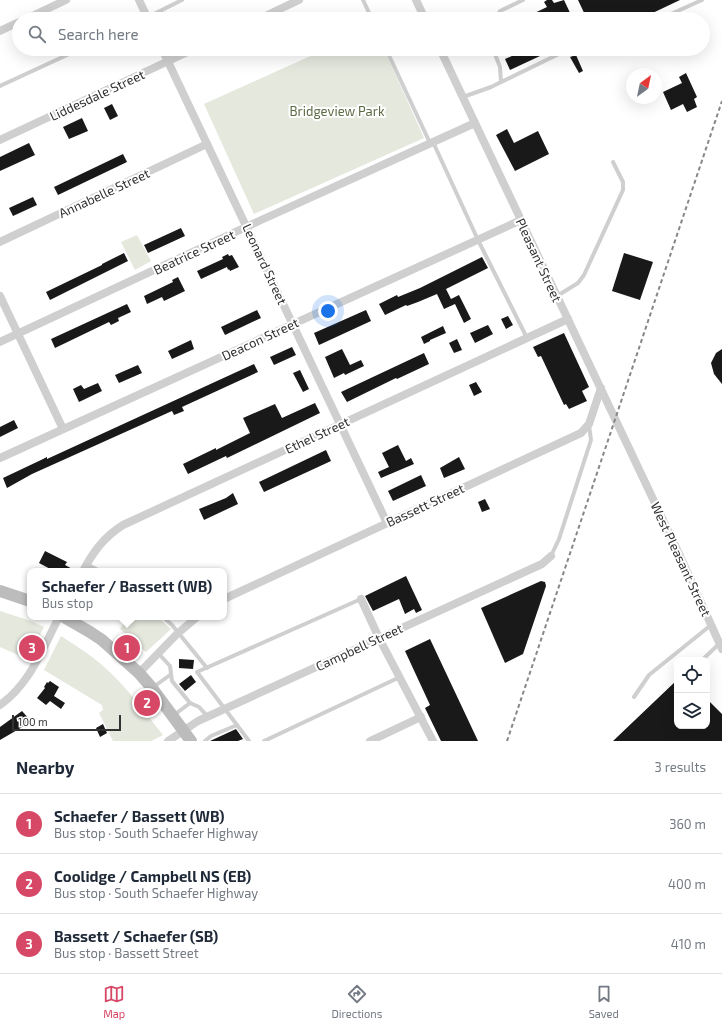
<!DOCTYPE html>
<meta charset="utf-8">
<style>
body{margin:0;font-family:"Exo 2",sans-serif;background:#f6f6f7;color:#1f2937}
.controls{position:absolute;right:12px;bottom:12px;display:grid;overflow:hidden;border-radius:8px;box-shadow:0 4px 16px #0002}
.controls button{width:36px;height:36px;display:grid;place-items:center;padding:0;border:0;border-bottom:1px solid #e0e1e3;background:#fff;color:#1f2937;font:20px sans-serif}
.compass{position:absolute;left:626px;top:68px;width:36px;height:36px;border-radius:50%;background:#fff;box-shadow:0 4px 16px #0002;rotate:33deg}
.scale{position:absolute;left:12px;bottom:10px;width:109px;box-sizing:border-box;padding-left:4px;border:2px solid #323232;border-top:0;font-size:11px;line-height:14px;white-space:nowrap;color:#323232;-webkit-text-stroke:3px #fff;paint-order:stroke}
.you{position:absolute;left:328px;top:311px;width:14px;height:14px;margin:-10px;border:3px solid #fff;border-radius:50%;background:#1a73e8;box-shadow:0 0 0 6px #1a73e833}
.badge{display:grid;place-items:center;width:26px;height:26px;border-radius:50%;background:#d64866;color:#fff;font-size:13px;font-weight:700}
.pin{position:absolute;translate:-50% -50%;border:2px solid #fff;box-shadow:0 1px 4px #0006}
.popup{position:absolute;left:27px;top:568px;width:200px;height:52px;box-sizing:border-box;display:grid;place-content:center;border-radius:8px;background:#fff;filter:drop-shadow(0 1px 3px #0005);font-size:13px;white-space:nowrap;color:#747a83}
.popup b{font-size:15px;color:#1f2937}
.popup::after{content:'';position:absolute;left:50%;top:100%;margin-left:-8px;border:8px solid transparent;border-top-color:#fff}
.list{margin:0;padding:0;list-style:none}
h2{display:flex;justify-content:space-between;align-items:center;height:52px;margin:0;padding:0 16px;font-size:17px}
h2 small{font-size:13px;font-weight:400;color:#747a83}
.list li{display:grid;grid-template-columns:26px 1fr auto;gap:12px;align-items:center;box-sizing:border-box;height:60px;padding:0 16px;border-top:1px solid #e0e1e3}
.list b{display:block;font-size:15px;white-space:nowrap}
.list p{margin:0;font-size:13px;white-space:nowrap;color:#747a83}
.list em{font-size:13px;font-style:normal;color:#747a83}
.icon{flex:none;width:22px;height:22px;fill:none;stroke:currentColor;stroke-width:2;stroke-linecap:round;stroke-linejoin:round}
.map{position:relative;flex:none;width:722px;height:741px;overflow:hidden}
.search{position:absolute;background:#fff;box-shadow:0 4px 16px #0002;left:12px;right:12px;top:12px;height:44px;display:flex;align-items:center;gap:10px;box-sizing:border-box;padding:0 14px;border-radius:22px;color:#747a83;font-size:15px}
.sheet{height:232px;background:#fff}
nav{display:flex;justify-content:space-around;align-items:center;box-sizing:border-box;height:56px;border-top:1px solid #e0e1e3;background:#fff;font-size:11px;color:#747a83}
nav a{display:grid;justify-items:center;gap:2px}
nav .on{color:#d64866}
.map>svg:first-child{display:block}
.green{fill:#e4e8dd}
.building{fill:#191919}
.lines{fill:none;stroke-linecap:round;stroke-linejoin:round}
.service{stroke:#cfcfcf;stroke-width:4}
.minor{stroke:#cfcfcf;stroke-width:8}
.secondary{stroke:#bcbcbc;stroke-width:12}
.rail{stroke:#878787;stroke-width:2;stroke-dasharray:4 3;stroke-linecap:butt}
.labels{text-anchor:middle;dominant-baseline:central;stroke-width:4;stroke-linejoin:round;paint-order:stroke}
.street-label{font-size:13px;fill:#323232;stroke:#fff}
.park-label{font-size:13px;fill:#5b6b43;stroke:#fff}
</style>
<div class="map">
<svg width="722" height="741" viewBox="0 0 722 741">
<rect width="100%" height="100%" fill="#fff"/>
<g class="green">
<polygon points="326,49 384,49 424,138 254,214 204,104"/>
<polygon points="137,235 151,261 135,270 121,242"/>
<polygon points="0,611 31,621 44,627 27,659 0,647"/>
<polygon points="128,617 158,617 171,629 146,652 120,629"/>
<path d="M61,636C75,645 89,654 102,665C125,685 144,711 163,735L151,741H113L99,713L103,710L102,705L44,670Z"/>
</g>
<g class="building">
<polygon points="547,0 552,0 554,3 564,0 572,17 567,19 522,19 547,7 544,2"/>
<polygon points="578,0 680,0 640,19 609,19 608,16 601,19 587,19"/>
<polygon points="522,49 555,49 510,70 505,59 523,51"/>
<polygon points="576,55 583,71 579,73 570,57"/>
<polygon points="686,73 697,97 694,99 697,107 687,112 683,104 671,110 663,92 682,83 679,77"/>
<polygon points="112,104 118,116 110,120 104,108"/>
<polygon points="82,118 88,131 69,139 63,127"/>
<polygon points="507,129 514,143 538,131 549,154 515,171 496,135"/>
<polygon points="29,143 35,155 0,171 0,157"/>
<polygon points="123,154 127,162 58,195 54,187"/>
<polygon points="33,197 37,205 13,216 9,208"/>
<polygon points="181,228 185,236 148,253 144,245"/>
<polygon points="124,253 128,261 50,300 46,292 102,265 102,264"/>
<polygon points="624,253 653,262 640,300 612,291"/>
<polygon points="228,254 229,256 232,255 239,267 230,271 229,269 228,270 227,267 201,279 197,271 223,259 222,257"/>
<polygon points="482,257 488,268 446,289 451,299 459,295 471,319 464,323 455,304 444,309 437,294 418,302 407,306 406,305 385,315 379,304 397,295 398,297 420,288"/>
<polygon points="178,277 185,291 164,301 162,297 147,304 144,296 173,282 172,280"/>
<polygon points="127,304 131,312 118,318 119,321 111,325 109,322 55,348 51,339"/>
<polygon points="257,310 261,318 225,335 221,327"/>
<polygon points="366,310 371,321 319,345 314,333"/>
<polygon points="508,316 513,325 506,329 501,319"/>
<polygon points="488,325 493,334 475,343 470,333"/>
<polygon points="443,326 446,333 430,340 430,341 424,344 421,337"/>
<polygon points="564,333 589,387 582,391 587,401 569,409 566,404 564,405 541,356 538,357 533,347"/>
<polygon points="457,339 462,350 454,353 449,343"/>
<polygon points="191,340 194,349 172,359 168,351"/>
<polygon points="292,347 296,355 274,365 270,357"/>
<polygon points="342,349 350,365 361,360 364,366 345,375 344,373 334,378 325,357"/>
<polygon points="722,349 722,384 714,374 711,363 716,353"/>
<polygon points="424,353 429,364 397,379 396,378 347,402 341,392"/>
<polygon points="254,364 258,372 182,407 184,411 174,415 172,411 32,474 7,488 3,478 41,460 47,457 47,459"/>
<polygon points="138,365 142,373 119,383 115,375"/>
<polygon points="300,370 309,389 303,392 293,373"/>
<polygon points="476,382 482,392 474,396 469,385"/>
<polygon points="98,383 102,391 79,402 73,389 81,385 84,389"/>
<polygon points="315,403 320,413 227,458 226,456 188,474 183,464 216,448 216,450 250,433 243,418 275,404 282,418"/>
<polygon points="14,420 18,428 0,437 0,427"/>
<polygon points="398,445 406,461 411,458 414,464 381,478 378,472 389,467 382,453"/>
<polygon points="326,450 331,461 264,492 259,482"/>
<polygon points="459,457 465,469 444,478 440,468"/>
<polygon points="421,475 426,486 393,501 388,491"/>
<polygon points="233,493 238,504 204,520 199,509 226,498"/>
<polygon points="485,499 490,509 482,512 478,502"/>
<polygon points="45,551 67,562 65,565 76,571 54,571 39,563"/>
<polygon points="406,576 422,610 416,613 414,609 405,614 399,599 373,611 365,596"/>
<polygon points="541,581 545,582 546,586 523,654 505,663 481,608"/>
<polygon points="430,639 478,741 441,741 425,708 430,705 405,651"/>
<polygon points="179,659 194,660 193,669 179,668"/>
<polygon points="191,675 196,682 185,691 179,684"/>
<polygon points="677,680 677,726 707,726 707,699 722,714 722,741 613,741"/>
<polygon points="50,681 59,687 54,696 65,703 61,709 50,701 46,705 37,698 45,688 44,687 47,682 48,683"/>
<polygon points="22,711 30,720 24,726 0,740 0,727"/>
<polygon points="103,724 107,733 100,737 96,728"/>
<polygon points="236,729 243,739 238,741 210,741"/>
</g>
<g class="lines">
<g class="service">
<polyline points="363,0 372,19"/>
<polyline points="146,18 182,0"/>
<polyline points="496,19 500,11 523,0"/>
<polyline points="660,19 702,0"/>
<polyline points="386,49 430,143"/>
<polyline points="493,49 500,67 501,82"/>
<polyline points="0,86 80,49"/>
<polyline points="463,97 491,87 569,49"/>
<polyline points="433,142 478,240 527,338"/>
<polyline points="557,296 578,283 584,275 623,190 623,182 613,162"/>
<polyline points="551,556 559,539 591,440 589,425"/>
<polyline points="86,564 100,571"/>
<polyline points="163,617 172,625 207,668"/>
<polyline points="159,654 170,666 172,681 190,703 199,707 208,717"/>
<polyline points="702,660 719,644"/>
<polyline points="152,688 170,675"/>
<polyline points="634,697 649,675 711,625"/>
<polyline points="174,715 190,703"/>
<polyline points="205,741 211,736 237,725"/>
<polyline points="249,741 197,672 361,599"/>
<polyline points="264,741 400,677"/>
</g>
<g class="minor">
<polyline points="139,0 148,19"/>
<polyline points="416,0 425,19"/>
<polyline points="26,19 66,0"/>
<polyline points="259,19 299,0"/>
<polyline points="0,31 19,22"/>
<polyline points="162,49 387,523"/>
<polyline points="440,49 680,556 722,649"/>
<polyline points="0,140 194,49"/>
<polyline points="0,242 207,144"/>
<polyline points="0,296 63,429"/>
<polyline points="0,342 259,221 475,123"/>
<polyline points="0,458 521,220"/>
<path d="M83,571C93,552 104,537 123,525L568,319"/>
<polyline points="224,599 581,433 589,424 601,388"/>
<polyline points="361,599 379,638 433,741"/>
<polyline points="139,673 177,634 197,617"/>
<path d="M0,705C30,684 43,648 59,617"/>
<polyline points="168,741 198,721 542,564 551,556"/>
<polyline points="370,741 421,717"/>
</g>
<g class="secondary">
<polyline points="0,591 30,601"/>
<polyline points="64,617 90,632 102,640 139,673 152,688 191,741"/>
</g>
<polyline class="rail" points="507,741 722,101"/>
</g>
<g class="labels">
<g class="street-label">
<text transform="translate(97 95) rotate(-25)">Liddesdale Street</text>
<text transform="translate(104 193) rotate(-25)">Annabelle Street</text>
<text transform="translate(194 252) rotate(-25)">Beatrice Street</text>
<text transform="translate(539 260) rotate(65)">Pleasant Street</text>
<text transform="translate(265 264) rotate(65)">Leonard Street</text>
<text transform="translate(260 339) rotate(-25)">Deacon Street</text>
<text transform="translate(317 435) rotate(-25)">Ethel Street</text>
<text transform="translate(425 505) rotate(-25)">Bassett Street</text>
<text transform="translate(681 559) rotate(65)">West Pleasant Street</text>
<text transform="translate(359 647) rotate(-25)">Campbell Street</text>
</g>
<g class="park-label">
<text x="337" y="111">Bridgeview Park</text>
</g>
</g>
</svg>
<div class="controls">
<button><svg class="icon" aria-label="locate" viewBox="0 0 24 24"><circle cx="12" cy="12" r="6"/><path d="M12 2v4M12 18v4M2 12h4M18 12h4"/></svg></button>
<button><svg class="icon" aria-label="layers" viewBox="0 0 24 24"><path d="M12 4l9 5-9 5-9-5zM3 14l9 5 9-5"/></svg></button>
</div>
<svg class="compass" viewBox="-18 -18 36 36"><path d="M0-13l5 13h-10z" fill="#e53935"/><path d="M0 13l5-13h-10z" fill="#747a83"/></svg>
<div class="scale">100 m</div>
<div class="you"></div>
<div class="pin badge" style="left:127px;top:648px">1</div>
<div class="popup"><b>Schaefer / Bassett (WB)</b>Bus stop</div>
<div class="pin badge" style="left:147px;top:703px">2</div>
<div class="pin badge" style="left:32px;top:648px">3</div>
<div class="search"><svg class="icon" aria-label="search" viewBox="0 0 24 24"><circle cx="10" cy="10" r="6"/><path d="M15 15l6 6"/></svg>Search here</div>
</div>
<section class="sheet">
<h2>Nearby<small>3 results</small></h2>
<ul class="list">
<li><span class="badge">1</span><div><b>Schaefer / Bassett (WB)</b><p>Bus stop · South Schaefer Highway</p></div><em>360 m</em></li>
<li><span class="badge">2</span><div><b>Coolidge / Campbell NS (EB)</b><p>Bus stop · South Schaefer Highway</p></div><em>400 m</em></li>
<li><span class="badge">3</span><div><b>Bassett / Schaefer (SB)</b><p>Bus stop · Bassett Street</p></div><em>410 m</em></li>
</ul>
</section>
<nav>
<a class="on"><svg class="icon" aria-label="map" viewBox="0 0 24 24"><path d="M3 6l6-2 6 2 6-2v14l-6 2-6-2-6 2zM9 4v14M15 6v14"/></svg>Map</a>
<a><svg class="icon" aria-label="directions" viewBox="0 0 24 24"><path d="M12 3l9 9-9 9-9-9zM9 14v-3h6M13 9l2 2-2 2"/></svg>Directions</a>
<a><svg class="icon" aria-label="saved" viewBox="0 0 24 24"><path d="M7 4h10v16l-5-4-5 4z"/></svg>Saved</a>
</nav>
